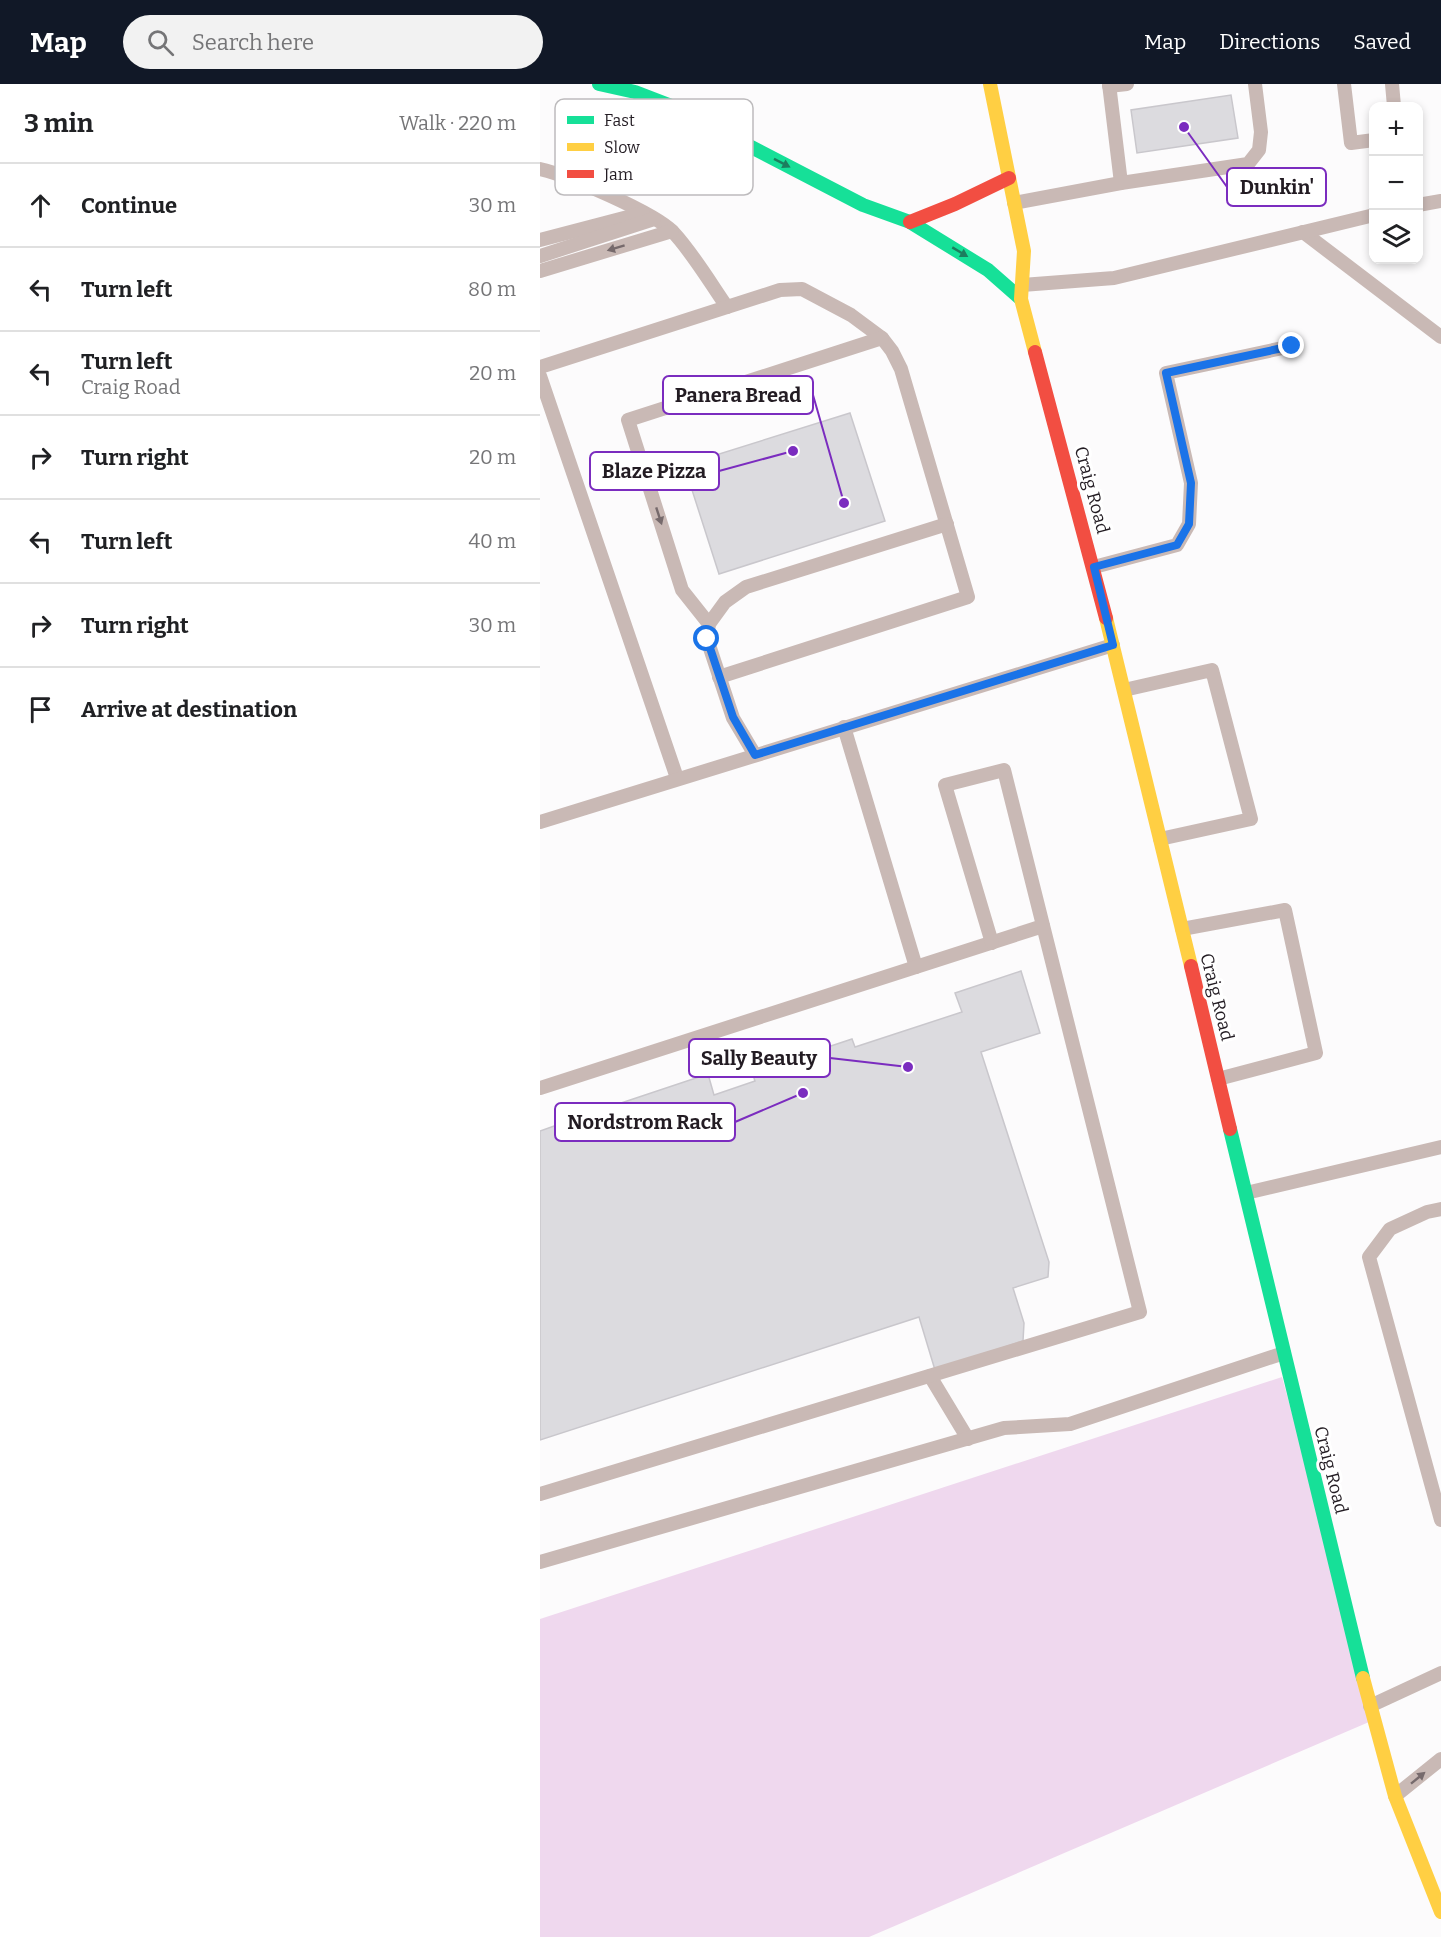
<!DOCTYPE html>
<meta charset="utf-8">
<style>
body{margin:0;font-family:Bitter,serif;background:#f2f2f2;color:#202124}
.controls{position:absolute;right:18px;top:18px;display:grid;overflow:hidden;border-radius:12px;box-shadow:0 3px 9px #0003}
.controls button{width:54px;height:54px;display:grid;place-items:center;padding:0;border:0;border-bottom:2px solid #e0e0e0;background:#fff;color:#202124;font:30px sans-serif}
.stop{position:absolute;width:18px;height:18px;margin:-14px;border:4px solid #1a73e8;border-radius:50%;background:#fff}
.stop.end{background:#1a73e8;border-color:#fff;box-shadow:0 2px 6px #0008}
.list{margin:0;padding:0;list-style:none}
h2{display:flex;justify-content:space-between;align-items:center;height:78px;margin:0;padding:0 24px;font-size:26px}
h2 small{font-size:20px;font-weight:400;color:#757577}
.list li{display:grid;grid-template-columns:39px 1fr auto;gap:18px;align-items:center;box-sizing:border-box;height:84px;padding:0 24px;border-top:2px solid #e0e0e0}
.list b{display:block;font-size:22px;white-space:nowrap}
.list p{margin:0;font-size:20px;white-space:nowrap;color:#757577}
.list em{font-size:20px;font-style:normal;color:#757577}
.icon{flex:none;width:33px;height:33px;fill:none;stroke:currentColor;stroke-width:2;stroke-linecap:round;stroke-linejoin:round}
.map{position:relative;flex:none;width:901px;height:1853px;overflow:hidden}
header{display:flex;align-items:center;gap:36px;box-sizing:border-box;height:84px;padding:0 30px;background:#111827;color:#fff}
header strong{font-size:28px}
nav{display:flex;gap:33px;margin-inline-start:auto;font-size:21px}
.search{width:420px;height:54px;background:#f2f2f2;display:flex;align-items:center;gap:15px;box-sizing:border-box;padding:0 21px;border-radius:33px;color:#757577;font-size:22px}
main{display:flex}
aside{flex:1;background:#fff}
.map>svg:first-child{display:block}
.green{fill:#efd8ee}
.building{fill:#dcdbdf;stroke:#c9c7cc;stroke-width:1.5}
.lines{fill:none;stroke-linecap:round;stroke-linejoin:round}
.lane{stroke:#c9b9b5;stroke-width:14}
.fast{stroke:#16e098;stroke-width:14}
.slow{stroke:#ffcf43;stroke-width:14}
.jam{stroke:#f24e42;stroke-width:14}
.oneway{fill:#1c7e5e}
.oneway2{fill:#766a6c}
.route{stroke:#1a73e8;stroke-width:8}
.labels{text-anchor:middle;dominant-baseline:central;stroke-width:6;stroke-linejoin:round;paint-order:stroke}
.street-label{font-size:18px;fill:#231c23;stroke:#fff}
.key{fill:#fff;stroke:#bdbbbd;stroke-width:1.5}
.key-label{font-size:16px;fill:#231c23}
.leader{fill:none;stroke:#7b2cbf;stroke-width:2}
.callout-dot{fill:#7b2cbf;stroke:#fff;stroke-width:2}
.callout{fill:#fff;stroke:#7b2cbf;stroke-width:2}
.callout-label{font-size:20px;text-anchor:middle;font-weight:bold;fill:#231c23}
</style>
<header>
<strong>Map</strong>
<div class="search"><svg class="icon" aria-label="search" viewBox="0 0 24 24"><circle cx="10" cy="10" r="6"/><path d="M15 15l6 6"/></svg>Search here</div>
<nav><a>Map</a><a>Directions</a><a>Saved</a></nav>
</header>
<main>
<aside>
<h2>3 min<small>Walk · 220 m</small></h2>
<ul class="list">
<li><svg class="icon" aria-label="ahead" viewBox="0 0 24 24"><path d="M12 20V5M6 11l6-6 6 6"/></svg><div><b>Continue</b></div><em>30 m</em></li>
<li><svg class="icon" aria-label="left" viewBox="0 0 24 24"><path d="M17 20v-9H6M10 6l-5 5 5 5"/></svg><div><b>Turn left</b></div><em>80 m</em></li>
<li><svg class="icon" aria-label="left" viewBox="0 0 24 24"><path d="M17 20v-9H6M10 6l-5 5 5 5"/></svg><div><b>Turn left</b><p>Craig Road</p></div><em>20 m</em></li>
<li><svg class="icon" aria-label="right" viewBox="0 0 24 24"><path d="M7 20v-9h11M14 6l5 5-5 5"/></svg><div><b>Turn right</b></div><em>20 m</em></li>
<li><svg class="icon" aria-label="left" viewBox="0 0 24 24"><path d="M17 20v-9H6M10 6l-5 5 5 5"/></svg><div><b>Turn left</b></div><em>40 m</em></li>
<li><svg class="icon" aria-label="right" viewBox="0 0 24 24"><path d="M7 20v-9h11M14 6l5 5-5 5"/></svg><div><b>Turn right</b></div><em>30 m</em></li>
<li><svg class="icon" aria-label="arrive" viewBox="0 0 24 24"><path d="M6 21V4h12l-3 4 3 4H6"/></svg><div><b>Arrive at destination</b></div></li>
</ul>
</aside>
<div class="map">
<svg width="901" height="1853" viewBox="0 0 901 1853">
<rect width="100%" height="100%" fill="#fcfbfc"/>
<polygon class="green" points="742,1293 836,1635 329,1853 0,1853 0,1535"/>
<g class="building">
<polygon points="691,11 698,54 597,69 591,26"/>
<polygon points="310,329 345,437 179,490 144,381"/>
<polygon points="481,887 500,949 441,968 509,1178 508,1193 473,1204 484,1239 483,1257 395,1286 379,1233 0,1356 0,1047 31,1036 36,1050 79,1036 75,1021 168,990 174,1011 215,997 212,988 312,955 315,963 422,928 415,909"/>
</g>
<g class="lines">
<g class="lane">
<polyline points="569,0 581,99"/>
<polyline points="804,0 811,59 834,56"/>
<polyline points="852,0 854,22"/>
<polyline points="569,2 587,0"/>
<path d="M0,85C27,91 115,129 133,148C152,168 171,200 187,223"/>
<polyline points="474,119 581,99 708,80 719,66 721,48 715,0"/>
<polyline points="878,121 901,117"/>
<polyline points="763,148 901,253"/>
<polyline points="0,156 103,129"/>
<polyline points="0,172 114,135"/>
<polyline points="0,187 132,147"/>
<polyline points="482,201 574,194 834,131"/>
<polyline points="0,283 240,206 262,205 311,231 342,254 352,267 361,285 428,513 179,593"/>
<polyline points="0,292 137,694"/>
<polyline points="554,483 637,461 649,440 651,399 626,289 752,262"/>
<polyline points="169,540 142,506 88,336 342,254"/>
<polyline points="584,606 672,586 711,735 620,755"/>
<polyline points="304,643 376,883"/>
<polyline points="215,671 193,634 167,555 169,540 185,518 206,503 407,440"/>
<polyline points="0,738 573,561"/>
<polyline points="642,845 745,826 776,969 678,995"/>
<polyline points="0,1004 503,842"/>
<polyline points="706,1109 901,1063"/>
<polyline points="901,1125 887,1128 850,1145 829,1173 901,1436"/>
<polyline points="390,1292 428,1355"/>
<polyline points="0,1410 600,1228 464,686 405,701 452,859"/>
<polyline points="0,1478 464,1344 530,1340 744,1269"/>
<polyline points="830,1622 901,1589"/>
<polyline points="855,1712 901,1675"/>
</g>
<g class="fast">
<polyline points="59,0 95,8 134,23 323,121 370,138 448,186 481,215"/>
<polyline points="690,1045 823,1594"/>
</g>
<g class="slow">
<polyline points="450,0 484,167 481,215 495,268"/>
<polyline points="566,534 651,882"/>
<polyline points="823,1594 855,1712 901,1828"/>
</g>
<g class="jam">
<polyline points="370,138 415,120 469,94"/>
<polyline points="495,268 566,534"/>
<polyline points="651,882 690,1045"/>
</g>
</g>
<defs><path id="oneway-solid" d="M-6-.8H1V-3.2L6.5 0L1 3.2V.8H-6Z" transform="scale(1.5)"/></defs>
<g class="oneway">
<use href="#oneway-solid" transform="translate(242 79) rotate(27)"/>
<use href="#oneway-solid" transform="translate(420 168) rotate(31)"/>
</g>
<g class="oneway2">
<use href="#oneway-solid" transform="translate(76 164) rotate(163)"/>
<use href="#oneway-solid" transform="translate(119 432) rotate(72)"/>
<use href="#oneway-solid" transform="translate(878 1694) rotate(-39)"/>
</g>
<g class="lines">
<polyline class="route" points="167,555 193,633 215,671 573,561 554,483 637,461 649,440 651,399 626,289 752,262"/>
</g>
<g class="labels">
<g class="street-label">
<text transform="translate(552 406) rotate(75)">Craig Road</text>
<text transform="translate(677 913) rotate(76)">Craig Road</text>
<text transform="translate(791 1386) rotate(76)">Craig Road</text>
</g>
</g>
<rect x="15" y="15" width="198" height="96" rx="9" class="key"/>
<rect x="27" y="32" width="27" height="8" fill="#16e098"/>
<rect x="27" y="59" width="27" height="8" fill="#ffcf43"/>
<rect x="27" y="86" width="27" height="8" fill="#f24e42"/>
<g class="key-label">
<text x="64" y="42">Fast</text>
<text x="64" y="69">Slow</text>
<text x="64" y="96">Jam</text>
</g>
<path class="leader" d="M644 43L687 103M304 419L273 311M253 367L179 387M368 983L290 974M263 1009L195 1038"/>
<g class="callout-dot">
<circle cx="644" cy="43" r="6"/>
<circle cx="304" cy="419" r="6"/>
<circle cx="253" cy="367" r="6"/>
<circle cx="368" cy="983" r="6"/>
<circle cx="263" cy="1009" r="6"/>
</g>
<g class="callout">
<rect x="687" y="84" width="99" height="38" rx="6"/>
<rect x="123" y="292" width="150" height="38" rx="6"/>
<rect x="50" y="368" width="129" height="38" rx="6"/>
<rect x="149" y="955" width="141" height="38" rx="6"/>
<rect x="15" y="1019" width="180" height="38" rx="6"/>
</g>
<g class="callout-label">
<text x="737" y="110">Dunkin'</text>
<text x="198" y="318">Panera Bread</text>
<text x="114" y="394">Blaze Pizza</text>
<text x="219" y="981">Sally Beauty</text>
<text x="105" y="1045">Nordstrom Rack</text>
</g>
</svg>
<div class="controls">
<button>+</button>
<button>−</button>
<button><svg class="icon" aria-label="layers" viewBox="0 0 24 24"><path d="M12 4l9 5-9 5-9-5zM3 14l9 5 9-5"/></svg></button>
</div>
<div class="stop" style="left:167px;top:555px"></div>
<div class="stop end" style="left:752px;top:262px"></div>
</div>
</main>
